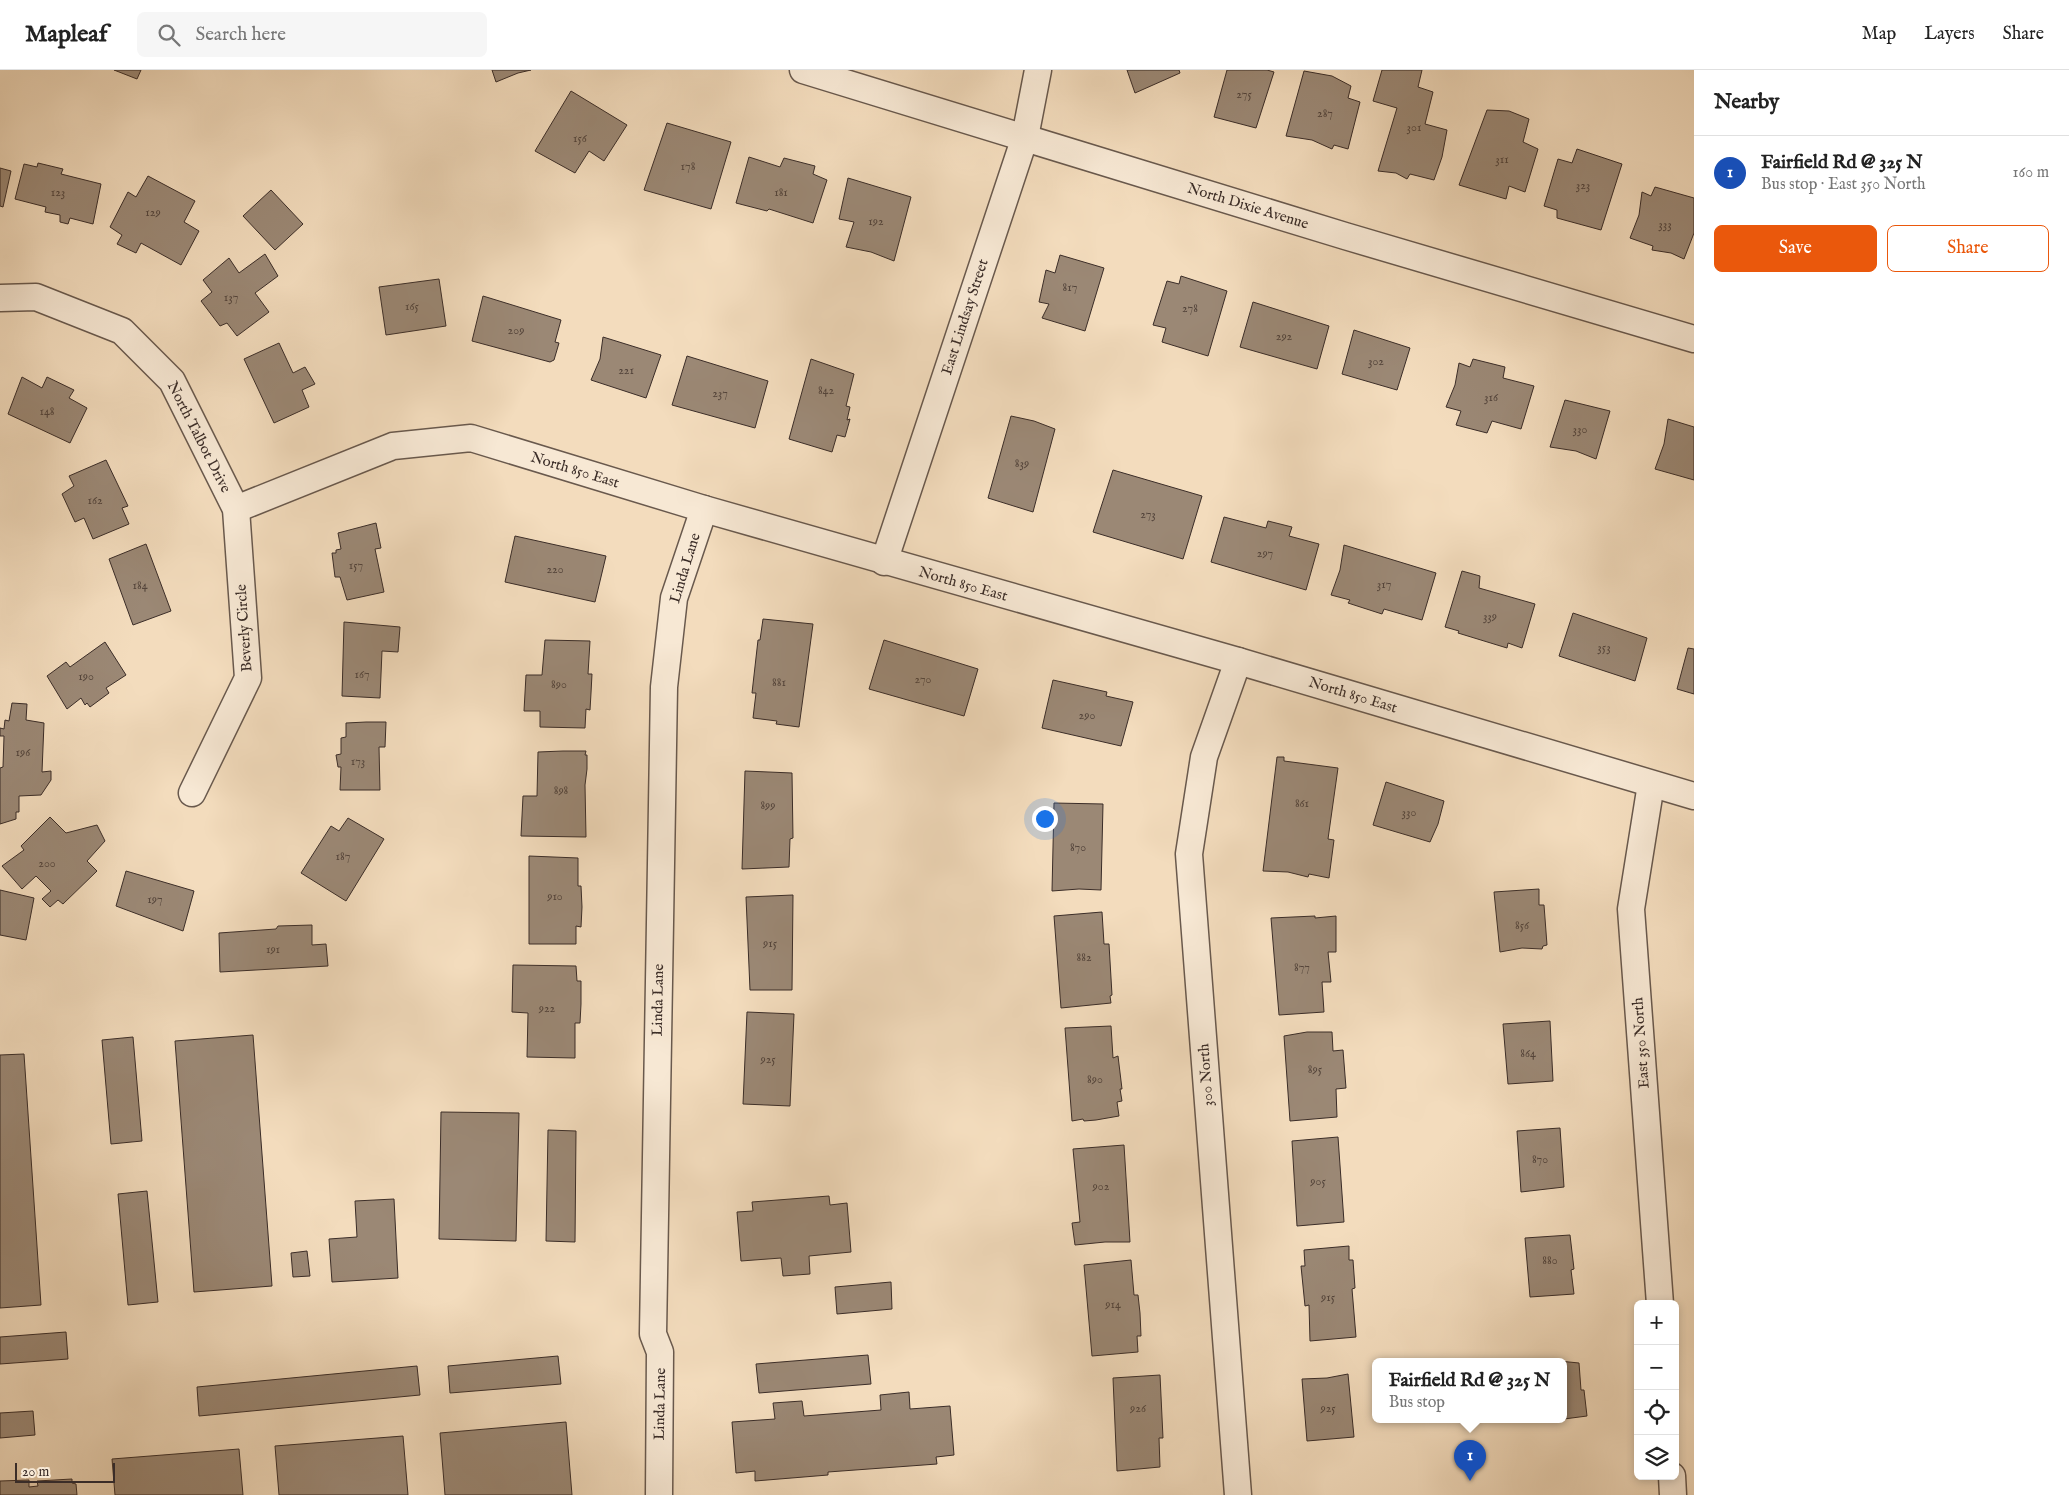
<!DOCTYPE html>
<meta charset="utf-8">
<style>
body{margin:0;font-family:"IM FELL English",serif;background:#f6f6f6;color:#222}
.controls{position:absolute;right:15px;bottom:15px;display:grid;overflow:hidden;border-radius:8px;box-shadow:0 2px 8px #0003}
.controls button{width:45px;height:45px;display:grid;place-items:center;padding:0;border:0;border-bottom:1px solid #e0e0e0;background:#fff;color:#222;font:25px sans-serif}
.scale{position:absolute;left:15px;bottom:12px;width:100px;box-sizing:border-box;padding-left:5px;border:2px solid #3b2d28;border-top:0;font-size:14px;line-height:18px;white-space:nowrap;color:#3b2d28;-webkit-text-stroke:4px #f7e8d4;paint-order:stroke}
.you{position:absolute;left:1044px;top:748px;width:18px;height:18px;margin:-12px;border:4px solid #fff;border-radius:50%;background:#1a73e8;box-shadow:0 0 0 8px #1a73e833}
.badge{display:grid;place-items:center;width:32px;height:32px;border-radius:50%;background:#ea580c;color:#fff;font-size:16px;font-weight:700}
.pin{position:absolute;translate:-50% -41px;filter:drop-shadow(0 1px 2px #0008)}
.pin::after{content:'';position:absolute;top:26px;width:18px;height:15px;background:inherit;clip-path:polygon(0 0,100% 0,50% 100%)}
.popup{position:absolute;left:1372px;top:1288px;width:195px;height:65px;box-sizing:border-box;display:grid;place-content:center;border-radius:8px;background:#fff;filter:drop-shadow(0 1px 4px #0005);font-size:16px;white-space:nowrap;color:#767676}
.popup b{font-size:19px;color:#222}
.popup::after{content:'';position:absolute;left:50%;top:100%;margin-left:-10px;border:10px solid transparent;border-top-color:#fff}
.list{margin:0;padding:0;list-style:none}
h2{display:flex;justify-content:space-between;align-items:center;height:65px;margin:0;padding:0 20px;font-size:21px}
h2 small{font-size:16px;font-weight:400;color:#767676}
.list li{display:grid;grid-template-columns:32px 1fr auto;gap:15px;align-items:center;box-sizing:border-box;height:75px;padding:0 20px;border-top:1px solid #e0e0e0}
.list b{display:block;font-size:19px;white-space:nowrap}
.list p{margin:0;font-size:16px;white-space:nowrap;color:#767676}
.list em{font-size:16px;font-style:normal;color:#767676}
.actions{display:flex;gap:10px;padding:15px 20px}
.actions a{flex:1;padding:11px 0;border:1px solid #ea580c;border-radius:8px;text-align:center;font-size:18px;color:#ea580c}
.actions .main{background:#ea580c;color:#fff}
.icon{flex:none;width:28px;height:28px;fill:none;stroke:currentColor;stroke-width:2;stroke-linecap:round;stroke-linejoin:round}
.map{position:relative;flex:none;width:1694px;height:1425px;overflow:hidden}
header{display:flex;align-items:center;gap:30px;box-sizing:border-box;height:70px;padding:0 25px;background:#fff;border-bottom:1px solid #e0e0e0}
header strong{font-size:24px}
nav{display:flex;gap:28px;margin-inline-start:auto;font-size:18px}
.search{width:350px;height:45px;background:#f6f6f6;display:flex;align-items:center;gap:12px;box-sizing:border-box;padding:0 18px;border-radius:8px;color:#767676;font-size:19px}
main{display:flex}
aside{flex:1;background:#fff}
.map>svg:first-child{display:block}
.building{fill:#9b8875;stroke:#3b2d28}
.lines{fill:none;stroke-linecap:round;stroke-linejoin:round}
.street-casing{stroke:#69594d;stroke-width:29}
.street{stroke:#f7e8d4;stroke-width:26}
.labels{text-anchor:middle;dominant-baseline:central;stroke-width:4;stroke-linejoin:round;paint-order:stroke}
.number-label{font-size:12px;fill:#53443b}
.street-label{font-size:15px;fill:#3b2d28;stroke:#f7e8d4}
</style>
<header>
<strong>Mapleaf</strong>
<div class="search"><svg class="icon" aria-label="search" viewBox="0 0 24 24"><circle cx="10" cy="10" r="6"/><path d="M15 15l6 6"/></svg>Search here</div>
<nav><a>Map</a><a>Layers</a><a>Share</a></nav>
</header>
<main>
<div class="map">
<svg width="1694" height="1425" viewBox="0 0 1694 1425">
<rect width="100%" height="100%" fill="#f3dcbd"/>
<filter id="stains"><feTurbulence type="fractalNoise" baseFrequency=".004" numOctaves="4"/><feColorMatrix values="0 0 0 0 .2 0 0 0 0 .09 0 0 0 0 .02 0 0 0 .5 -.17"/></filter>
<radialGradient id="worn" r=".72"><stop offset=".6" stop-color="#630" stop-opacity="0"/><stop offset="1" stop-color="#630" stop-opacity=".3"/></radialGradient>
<g class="building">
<polygon points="114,0 141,0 137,9"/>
<polygon points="492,0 531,0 518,3 496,12"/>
<polygon points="1127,0 1179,0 1180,3 1135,23"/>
<polygon points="1227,0 1267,0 1274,2 1256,58 1214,47"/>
<polygon points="1382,0 1422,0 1418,17 1433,22 1425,54 1447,60 1442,87 1434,110 1410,104 1407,109 1396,103 1378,101 1397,38 1373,31"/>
<polygon points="1304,1 1332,6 1351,16 1348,28 1360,32 1348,79 1334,75 1332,79 1312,70 1286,66"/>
<polygon points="571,21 627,55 604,91 589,81 575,103 535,81"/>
<polygon points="1487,40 1509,41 1529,49 1523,72 1538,79 1525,122 1509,116 1506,129 1459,115"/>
<polygon points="667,53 731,72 711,139 644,120"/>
<polygon points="1577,79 1622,94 1601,160 1557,148 1557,140 1544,136 1558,89 1572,93"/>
<polygon points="749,87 780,97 784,88 815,96 813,104 827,110 813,153 769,139 767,141 736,133"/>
<polygon points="38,93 63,99 61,104 101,114 93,154 70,148 68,154 60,152 60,145 45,142 46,137 15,129 24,94 37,97"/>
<polygon points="0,98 11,101 3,137 0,136"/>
<polygon points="148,106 195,131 184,152 199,161 181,195 141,173 136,183 117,174 122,165 110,157 128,122 136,127"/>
<polygon points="848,108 911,127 894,191 871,182 846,177 854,152 839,149"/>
<polygon points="1655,117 1694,128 1694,163 1684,189 1671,183 1652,180 1653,176 1630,168 1639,145 1642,122 1651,126"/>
<polygon points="271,120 303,154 275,180 243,146"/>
<polygon points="265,184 278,206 255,223 269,242 237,266 227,253 220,256 201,231 212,222 203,210 229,188 239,203"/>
<polygon points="1060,185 1104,198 1085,261 1042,248 1049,234 1039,232 1046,200 1055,203"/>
<polygon points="1181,206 1227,221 1208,286 1162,272 1166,258 1153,255 1167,211 1179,214"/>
<polygon points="439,209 446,256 386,265 379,217"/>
<polygon points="483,226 561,250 555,272 559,273 554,290 550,292 472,271"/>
<polygon points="1253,232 1329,256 1317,299 1240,277"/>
<polygon points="1354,260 1410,278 1397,320 1342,304"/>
<polygon points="603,267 661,285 646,328 591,310 600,289"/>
<polygon points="279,273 293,303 305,297 315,314 302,320 309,337 274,353 244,289"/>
<polygon points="687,286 768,311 755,358 672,335"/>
<polygon points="811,289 854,304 846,336 850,337 847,350 850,349 845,367 837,365 832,382 789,369"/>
<polygon points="1473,289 1505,297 1503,308 1534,316 1521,359 1492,351 1487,363 1456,355 1461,341 1446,337 1455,315 1459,293 1470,297"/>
<polygon points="22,307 42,318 47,307 74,320 69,328 87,338 70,373 8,344"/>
<polygon points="1565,330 1610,341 1596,389 1576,381 1550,377"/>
<polygon points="1011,346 1034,351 1055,359 1033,442 988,428"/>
<polygon points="1668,349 1694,357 1694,410 1655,399 1664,374"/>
<polygon points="106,390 128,436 122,438 129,454 93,469 84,448 75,452 62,424 74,416 69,406"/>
<polygon points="1113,400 1202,426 1183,489 1093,462"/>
<polygon points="1224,447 1266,458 1268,451 1292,457 1289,466 1319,474 1306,520 1211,492"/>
<polygon points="376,453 381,478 375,479 384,522 347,530 340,507 335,507 332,483 336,483 336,480 341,479 338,463"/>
<polygon points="515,466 606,486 595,532 505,512"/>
<polygon points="146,474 171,541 133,555 109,489"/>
<polygon points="1344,475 1436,503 1422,550 1384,539 1382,544 1348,533 1350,530 1331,525 1340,500"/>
<polygon points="1462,501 1480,506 1479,518 1535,534 1522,578 1508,573 1507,578 1458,563 1459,561 1445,557"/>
<polygon points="1573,543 1647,568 1635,611 1559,586"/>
<polygon points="763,549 813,554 799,657 776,654 777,651 753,648 756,623 752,623 758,570 760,570"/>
<polygon points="344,552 400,557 398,582 382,581 380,628 342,626"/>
<polygon points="545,570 590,571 588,604 592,604 591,623 590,640 586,639 585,658 540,657 540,641 524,641 526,605 542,605"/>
<polygon points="884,570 978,599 964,646 869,619"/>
<polygon points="105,572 126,605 106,618 109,623 90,637 87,633 85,635 81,628 67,639 47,606 66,592 70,597"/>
<polygon points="1688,578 1694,579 1694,624 1677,619"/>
<polygon points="1053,610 1107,622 1106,626 1133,632 1121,676 1042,658"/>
<polygon points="12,633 27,634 26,650 44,653 42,702 51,701 51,710 41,725 19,726 19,742 16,742 16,749 0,754 0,698 3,697 4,666 0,666 0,658 4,659 5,650 9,651"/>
<polygon points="366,652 386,652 385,677 379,677 380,720 340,720 341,697 338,697 336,685 341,684 341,668 346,667 346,653"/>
<polygon points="563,681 586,681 585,685 587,685 587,699 585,715 586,767 521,766 523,726 537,726 538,682"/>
<polygon points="1277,687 1284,687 1284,691 1338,698 1328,769 1334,770 1329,808 1309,804 1308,807 1288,802 1263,801"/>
<polygon points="745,701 792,703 793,768 790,769 789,797 742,799"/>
<polygon points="1386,712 1444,731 1438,754 1430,772 1373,755"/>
<polygon points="1054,733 1103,734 1101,820 1079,819 1052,821"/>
<polygon points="50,747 66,763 97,755 105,771 87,791 97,801 63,834 58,830 50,837 42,829 51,821 36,806 22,819 2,796 24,780 21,776"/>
<polygon points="348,748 384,769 346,831 301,803 331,756 339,761"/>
<polygon points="529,786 578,788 578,816 581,816 582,837 581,857 576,856 576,874 529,874"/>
<polygon points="126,801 194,821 183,861 116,836"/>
<polygon points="1539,819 1539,835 1544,835 1547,875 1543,876 1542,879 1522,878 1500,882 1494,822"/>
<polygon points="0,820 34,828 26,870 0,865"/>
<polygon points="793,825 792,920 750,920 746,827"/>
<polygon points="1102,842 1104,874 1109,874 1112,925 1110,926 1111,933 1061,938 1054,846"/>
<polygon points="1315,846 1315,848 1336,846 1336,882 1328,882 1331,912 1322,912 1324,942 1279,945 1271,848"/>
<polygon points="312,855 312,875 326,874 328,896 220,902 219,863 276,859 278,856"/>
<polygon points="513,895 576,896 577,911 581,911 581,934 580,953 575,953 575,988 527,987 528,943 512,942"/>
<polygon points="747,942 794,944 790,1036 743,1034"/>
<polygon points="1550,951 1553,1011 1508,1014 1503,954"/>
<polygon points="1111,956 1113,988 1118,986 1122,1019 1120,1019 1122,1031 1117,1032 1119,1046 1096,1050 1084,1051 1083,1049 1072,1051 1065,958"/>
<polygon points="1307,962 1332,962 1333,981 1343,980 1346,1018 1336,1019 1337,1047 1290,1051 1284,966"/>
<polygon points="253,965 272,1216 194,1222 175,971"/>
<polygon points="133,967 142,1071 111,1074 102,970"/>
<polygon points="24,984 41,1235 0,1238 0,985"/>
<polygon points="441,1042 519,1043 516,1171 439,1169"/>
<polygon points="1560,1058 1564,1117 1521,1122 1517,1061"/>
<polygon points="548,1060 576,1061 575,1172 546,1171"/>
<polygon points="1338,1067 1344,1152 1297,1156 1292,1071"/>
<polygon points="1124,1075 1130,1172 1105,1172 1075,1175 1072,1153 1080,1152 1073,1079"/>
<polygon points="147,1121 158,1232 128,1235 118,1124"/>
<polygon points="829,1126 830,1135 847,1133 851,1182 809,1186 810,1204 783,1206 781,1188 741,1191 737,1142 753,1141 752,1132"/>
<polygon points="394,1129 398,1208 332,1212 329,1169 357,1167 355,1131"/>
<polygon points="1570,1165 1574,1199 1571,1200 1574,1224 1530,1227 1525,1168"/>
<polygon points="1349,1176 1349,1190 1353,1190 1355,1218 1352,1219 1356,1267 1310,1271 1309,1235 1305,1236 1301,1196 1305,1196 1304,1180"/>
<polygon points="307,1181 310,1206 293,1207 291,1183"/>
<polygon points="1131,1190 1134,1225 1138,1225 1140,1243 1141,1266 1137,1266 1138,1282 1092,1286 1084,1195"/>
<polygon points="891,1212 892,1239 837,1244 835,1217"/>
<polygon points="66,1262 68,1289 0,1294 0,1267"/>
<polygon points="868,1285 871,1314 759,1323 756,1294"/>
<polygon points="558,1286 561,1314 450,1323 448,1296"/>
<polygon points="1559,1291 1579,1293 1581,1320 1584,1320 1587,1346 1564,1349 1564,1292 1546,1292"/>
<polygon points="417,1296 420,1325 199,1346 197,1317"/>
<polygon points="1348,1304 1354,1367 1307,1371 1302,1309 1327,1308"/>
<polygon points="1160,1305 1163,1368 1159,1368 1160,1397 1117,1401 1113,1308"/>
<polygon points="909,1322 910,1339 950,1336 954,1385 936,1387 937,1394 828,1402 828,1405 755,1411 755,1401 736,1403 732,1352 775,1349 773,1333 802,1331 804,1346 881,1340 880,1325"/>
<polygon points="33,1341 35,1365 0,1368 0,1343"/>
<polygon points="566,1352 572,1425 445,1425 440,1363"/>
<polygon points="403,1366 408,1425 279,1425 275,1376"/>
<polygon points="239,1379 243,1425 115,1425 112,1389"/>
<polygon points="72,1409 72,1413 76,1414 77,1425 0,1425 0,1411 29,1410 29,1417 38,1416 37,1411"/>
</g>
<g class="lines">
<g class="street-casing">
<g id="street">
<polyline points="803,0 1345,166 1694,269"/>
<polyline points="0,228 36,227 122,261 172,311 236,439 248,608 192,723"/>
<polyline points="236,439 393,376 471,368 704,439 1238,591 1694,726"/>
<polyline points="884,492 1025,67 1038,0"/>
<polyline points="1238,591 1204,687 1189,784 1238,1425"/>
<polyline points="1651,714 1631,839 1660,1234"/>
<polyline points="1672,1406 1673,1425"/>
<polyline points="659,1425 660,1282 653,1264 664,617 674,528 704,439"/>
</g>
</g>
<use href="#street" class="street"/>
</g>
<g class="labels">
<g class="number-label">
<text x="1244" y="24">275</text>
<text x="1325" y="43">287</text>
<text x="1414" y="57">301</text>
<text x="580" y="68">156</text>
<text x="1502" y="89">311</text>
<text x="688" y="96">178</text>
<text x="1583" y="115">323</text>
<text x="58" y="122">123</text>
<text x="781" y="122">181</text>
<text x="153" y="142">129</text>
<text x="876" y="151">192</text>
<text x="1665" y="154">333</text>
<text x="1070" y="217">817</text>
<text x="231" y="227">137</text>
<text x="412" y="236">165</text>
<text x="1190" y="238">278</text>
<text x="516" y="260">209</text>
<text x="1284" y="266">292</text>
<text x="1376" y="291">302</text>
<text x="626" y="300">221</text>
<text x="826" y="320">842</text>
<text x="720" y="323">237</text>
<text x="1491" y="327">316</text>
<text x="47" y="341">148</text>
<text x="1580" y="359">330</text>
<text x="1022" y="393">839</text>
<text x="95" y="430">162</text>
<text x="1148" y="444">273</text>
<text x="1265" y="483">297</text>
<text x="356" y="495">157</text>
<text x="555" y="499">220</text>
<text x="1384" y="514">317</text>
<text x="140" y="515">184</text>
<text x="1490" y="546">339</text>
<text x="1604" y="577">353</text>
<text x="362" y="604">167</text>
<text x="86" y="606">190</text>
<text x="923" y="609">270</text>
<text x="779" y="612">881</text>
<text x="559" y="614">890</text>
<text x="1087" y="645">290</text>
<text x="23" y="682">196</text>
<text x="358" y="691">173</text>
<text x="561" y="720">898</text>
<text x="1302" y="733">861</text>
<text x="768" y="735">899</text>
<text x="1409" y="742">330</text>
<text x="1078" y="777">870</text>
<text x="343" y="786">187</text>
<text x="47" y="793">200</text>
<text x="555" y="826">910</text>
<text x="155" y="829">197</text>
<text x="1522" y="855">856</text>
<text x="770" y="873">915</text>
<text x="273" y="879">191</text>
<text x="1084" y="887">882</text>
<text x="1302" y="897">877</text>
<text x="547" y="938">922</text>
<text x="1528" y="983">864</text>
<text x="768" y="989">925</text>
<text x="1315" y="999">895</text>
<text x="1095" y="1009">890</text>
<text x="1540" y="1089">870</text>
<text x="1318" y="1111">905</text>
<text x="1101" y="1116">902</text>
<text x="1550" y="1190">880</text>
<text x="1328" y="1227">915</text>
<text x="1113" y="1234">914</text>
<text x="1138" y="1338">926</text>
<text x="1328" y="1338">925</text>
</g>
<g class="street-label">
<text transform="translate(1248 136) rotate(17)">North Dixie Avenue</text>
<text transform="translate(965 247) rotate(-72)">East Lindsay Street</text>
<text transform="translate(199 367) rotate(63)">North Talbot Drive</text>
<text transform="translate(575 400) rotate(17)">North 850 East</text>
<text transform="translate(685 498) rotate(-73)">Linda Lane</text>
<text transform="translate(963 514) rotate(16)">North 850 East</text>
<text transform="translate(244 558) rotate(-94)">Beverly Circle</text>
<text transform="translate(1353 625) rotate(17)">North 850 East</text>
<text transform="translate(658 930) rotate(-89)">Linda Lane</text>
<text transform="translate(1641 973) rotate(-94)">East 350 North</text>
<text transform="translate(1206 1005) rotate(-94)">300 North</text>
<text transform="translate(660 1334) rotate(-89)">Linda Lane</text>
</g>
</g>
<rect width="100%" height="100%" filter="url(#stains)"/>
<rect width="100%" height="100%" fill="url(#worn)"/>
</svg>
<div class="controls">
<button>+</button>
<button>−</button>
<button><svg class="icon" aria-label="locate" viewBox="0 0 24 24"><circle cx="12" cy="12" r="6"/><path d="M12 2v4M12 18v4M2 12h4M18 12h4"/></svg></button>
<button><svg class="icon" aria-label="layers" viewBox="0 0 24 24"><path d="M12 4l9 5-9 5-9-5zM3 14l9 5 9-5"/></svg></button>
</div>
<div class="scale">20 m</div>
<div class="you"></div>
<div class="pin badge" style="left:1470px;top:1411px;background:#1a4fb4">1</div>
<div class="popup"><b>Fairfield Rd @ 325 N</b>Bus stop</div>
</div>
<aside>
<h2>Nearby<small></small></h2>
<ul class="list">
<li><span class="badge" style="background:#1a4fb4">1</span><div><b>Fairfield Rd @ 325 N</b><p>Bus stop · East 350 North</p></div><em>160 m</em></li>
</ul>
<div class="actions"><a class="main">Save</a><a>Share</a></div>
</aside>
</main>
